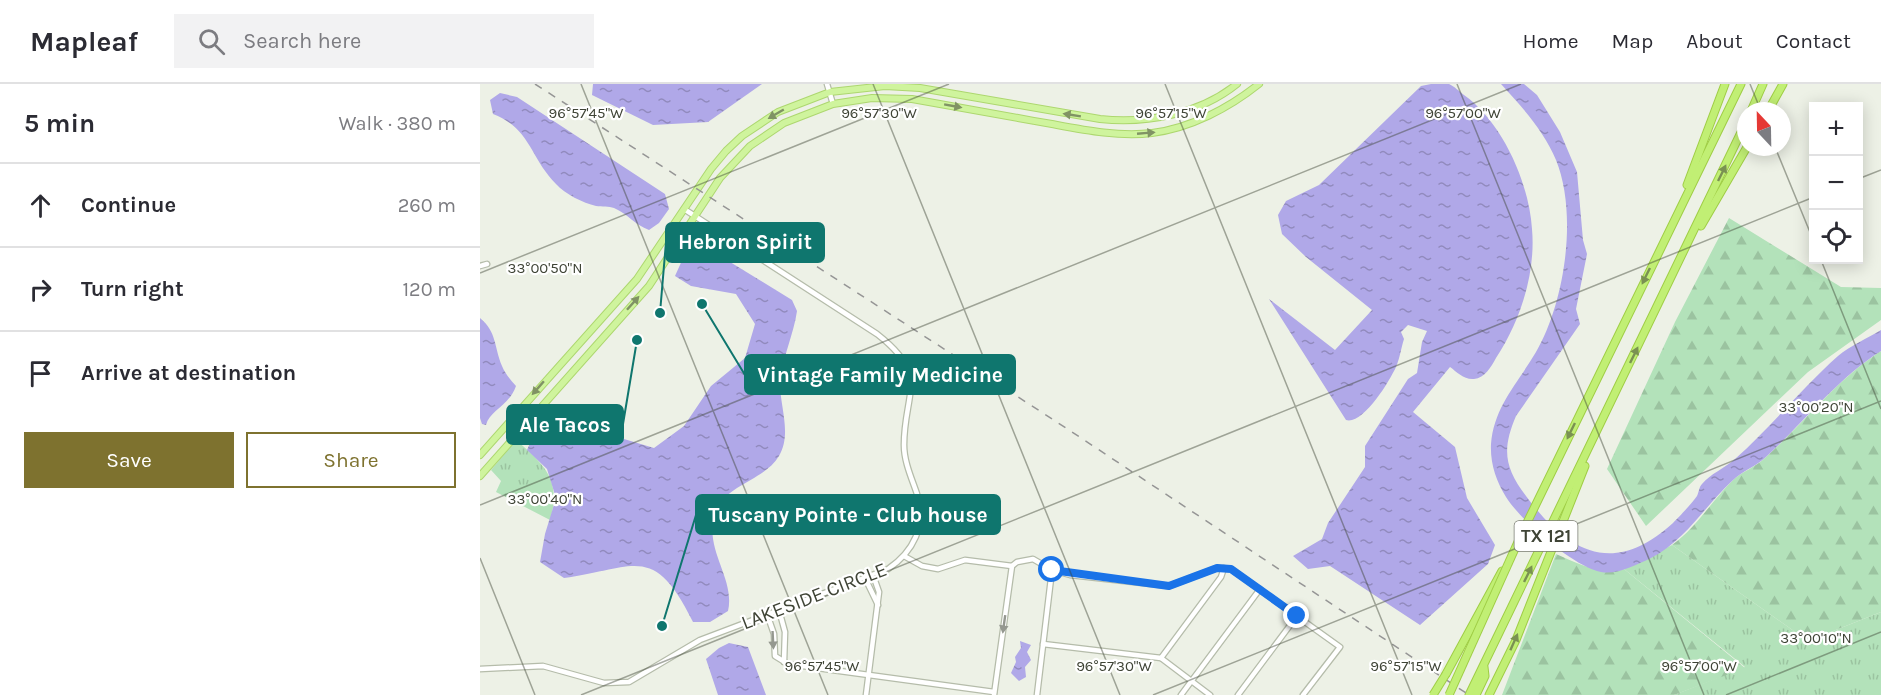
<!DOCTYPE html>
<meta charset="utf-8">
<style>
body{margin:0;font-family:Karla,sans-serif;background:#f2f2f3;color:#2b2b33}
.controls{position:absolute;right:18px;top:18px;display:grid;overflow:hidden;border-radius:0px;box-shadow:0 3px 15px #0003}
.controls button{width:54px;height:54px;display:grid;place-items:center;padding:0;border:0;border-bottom:2px solid #e1e1e2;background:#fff;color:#2b2b33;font:30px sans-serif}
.compass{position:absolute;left:1257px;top:18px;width:54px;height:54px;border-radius:50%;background:#fff;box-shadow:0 3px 15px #0003;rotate:338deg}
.stop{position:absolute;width:18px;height:18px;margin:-14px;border:4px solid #1a73e8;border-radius:50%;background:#fff}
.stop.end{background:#1a73e8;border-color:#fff;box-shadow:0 2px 6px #0008}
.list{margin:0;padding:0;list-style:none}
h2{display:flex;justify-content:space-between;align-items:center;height:78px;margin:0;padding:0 24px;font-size:26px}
h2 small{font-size:20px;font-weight:400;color:#7c7c81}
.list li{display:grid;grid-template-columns:39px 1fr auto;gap:18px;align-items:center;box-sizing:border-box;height:84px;padding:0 24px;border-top:2px solid #e1e1e2}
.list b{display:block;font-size:22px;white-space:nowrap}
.list em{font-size:20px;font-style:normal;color:#7c7c81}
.actions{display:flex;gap:12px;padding:18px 24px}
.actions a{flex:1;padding:14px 0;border:2px solid #7e722f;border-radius:0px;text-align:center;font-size:21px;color:#7e722f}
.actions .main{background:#7e722f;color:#fff}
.icon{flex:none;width:33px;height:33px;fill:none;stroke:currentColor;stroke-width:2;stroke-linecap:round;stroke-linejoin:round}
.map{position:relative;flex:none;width:1401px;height:611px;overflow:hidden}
header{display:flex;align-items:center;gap:36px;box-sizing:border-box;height:84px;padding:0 30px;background:#fff;border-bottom:2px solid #e1e1e2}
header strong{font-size:28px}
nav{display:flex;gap:33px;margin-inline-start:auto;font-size:21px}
.search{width:420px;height:54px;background:#f2f2f3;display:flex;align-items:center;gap:15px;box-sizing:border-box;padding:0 21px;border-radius:0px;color:#7c7c81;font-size:22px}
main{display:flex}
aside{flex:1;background:#fff}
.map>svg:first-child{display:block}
.grass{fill:url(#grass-tufts)}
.forest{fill:url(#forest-firs)}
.water{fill:url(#water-ripples)}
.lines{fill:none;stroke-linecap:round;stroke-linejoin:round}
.minor-casing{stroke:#b5bcaa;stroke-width:7}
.major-casing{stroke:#add76f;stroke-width:8}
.highway-casing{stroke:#9fcd45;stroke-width:9}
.minor{stroke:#fff;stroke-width:4.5}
.major{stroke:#cff49d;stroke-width:6}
.highway{stroke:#c1ef74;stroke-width:7}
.rail{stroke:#959595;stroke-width:1.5;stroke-dasharray:8 8;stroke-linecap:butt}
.highway-bridge-casing{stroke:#9fcd45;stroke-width:9;stroke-linecap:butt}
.highway-bridge{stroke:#c1ef74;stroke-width:7}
.oneway{fill:#809364}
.oneway2{fill:#7a9152}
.oneway3{fill:#959890}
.route{stroke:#1a73e8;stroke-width:8}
.ticks{fill:none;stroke:#3f4436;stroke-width:1.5;stroke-opacity:0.45}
.labels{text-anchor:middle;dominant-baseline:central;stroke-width:4.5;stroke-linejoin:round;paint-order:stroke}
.shield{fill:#fff;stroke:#797c72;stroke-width:1.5}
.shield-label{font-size:18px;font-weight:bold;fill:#3f4436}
.street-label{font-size:20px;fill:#3f4436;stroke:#fff}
.ticks-label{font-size:15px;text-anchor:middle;fill:#3f4436;stroke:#fff;stroke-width:4.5;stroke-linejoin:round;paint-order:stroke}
.leader{fill:none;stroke:#0f766e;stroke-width:2}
.callout-dot{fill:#0f766e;stroke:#fff;stroke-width:2}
.callout{fill:#0f766e;stroke:#0f766e;stroke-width:2}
.callout-label{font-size:21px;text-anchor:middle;font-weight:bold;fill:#fff}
</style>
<header>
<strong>Mapleaf</strong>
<div class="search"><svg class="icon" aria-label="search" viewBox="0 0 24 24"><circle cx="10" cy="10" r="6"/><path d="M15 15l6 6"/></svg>Search here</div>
<nav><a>Home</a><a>Map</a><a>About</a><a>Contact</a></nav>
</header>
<main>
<aside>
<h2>5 min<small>Walk · 380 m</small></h2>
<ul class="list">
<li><svg class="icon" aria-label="ahead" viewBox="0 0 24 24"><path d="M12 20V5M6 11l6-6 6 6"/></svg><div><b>Continue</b></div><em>260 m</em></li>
<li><svg class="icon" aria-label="right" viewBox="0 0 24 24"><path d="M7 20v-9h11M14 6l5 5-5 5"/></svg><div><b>Turn right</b></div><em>120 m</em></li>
<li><svg class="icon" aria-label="arrive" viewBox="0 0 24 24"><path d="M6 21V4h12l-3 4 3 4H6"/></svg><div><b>Arrive at destination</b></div></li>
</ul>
<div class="actions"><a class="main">Save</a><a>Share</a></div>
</aside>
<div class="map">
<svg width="1401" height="611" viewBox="0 0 1401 611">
<defs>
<pattern id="grass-tufts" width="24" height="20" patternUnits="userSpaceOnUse" patternTransform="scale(1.5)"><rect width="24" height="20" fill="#b3e2ba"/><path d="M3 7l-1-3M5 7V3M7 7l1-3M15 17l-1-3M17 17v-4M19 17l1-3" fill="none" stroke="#9bc3a0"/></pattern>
<pattern id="forest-firs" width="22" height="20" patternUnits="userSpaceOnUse" patternTransform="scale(1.5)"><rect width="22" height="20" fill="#b3e2ba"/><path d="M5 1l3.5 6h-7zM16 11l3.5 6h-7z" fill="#9bc3a0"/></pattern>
<pattern id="water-ripples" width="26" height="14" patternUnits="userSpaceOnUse" patternTransform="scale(1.5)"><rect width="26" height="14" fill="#b0a8e8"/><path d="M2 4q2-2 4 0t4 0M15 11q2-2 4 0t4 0" fill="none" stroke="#918abd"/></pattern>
</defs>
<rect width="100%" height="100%" fill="#edf1e6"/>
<g class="grass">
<path d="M36,356C65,381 82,397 70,436L16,408L21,397L11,386Z"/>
<polygon points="1192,461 1328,557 1401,528 1401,611 1194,611 1265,583 1144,485"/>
</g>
<g class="forest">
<polygon points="1249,134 1361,203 1401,204 1401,236 1328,288 1166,442 1127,385 1195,238"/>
<path d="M1401,267V528L1328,557L1192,461C1216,444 1231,418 1252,397C1261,388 1276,383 1286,373C1325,338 1356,296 1401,267Z"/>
<path d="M1076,470C1099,480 1119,491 1144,485L1265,584L1194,611H1022Z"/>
</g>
<g class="water">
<polygon points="113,0 282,0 228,38 173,41 112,11"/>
<path d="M951,0C956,0 964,0 969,0C974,2 980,8 984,11C1022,38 1049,98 1052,145C1056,189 1040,238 1016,274C1011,283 1005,294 994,295C984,296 977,288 970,283L933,328L975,363L987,414L1015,461L1008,480L940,541L850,482L828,485L813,472L842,455L848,439L885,383V362L928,295L937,289L942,258L947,247L928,241L921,248L924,255C921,264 920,274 916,283C909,298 883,341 866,336L789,215L855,266L892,226L826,173L802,150L798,131L806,117L839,101L941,2Z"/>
<path d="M1021,0H1044L1057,11L1080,48L1097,88L1103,156L1107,170L1096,225L1100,240L1036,332C1022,365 1024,383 1046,412C1088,469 1134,493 1193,439C1199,433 1212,419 1217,412C1219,408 1219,403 1222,400C1230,390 1245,384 1255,375C1291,343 1322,304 1358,272C1370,262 1388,254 1401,246V267C1357,295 1325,337 1287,372C1277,382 1262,387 1252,397C1224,423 1206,456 1171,474C1156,481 1137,491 1121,488C1094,483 1041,437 1026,413C1016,397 1010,379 1011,360C1014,322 1038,299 1056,268C1085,218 1098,130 1076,76C1064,47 1042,23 1021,0Z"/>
<path d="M20,9L37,13L185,110L189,125L179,139L169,146C155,141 148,130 134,124C129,122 122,123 116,122C103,119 85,110 76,100C50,74 51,45 13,30L10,16Z"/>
<path d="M219,159L312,216L317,227C314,250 301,277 300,299C300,323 312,350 299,372C282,400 238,400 233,438C228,470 255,497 248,527L230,538H213C174,458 155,484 84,494L60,478L65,450L76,414L67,385L47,366L57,343L80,325L144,355L174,364L204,342L231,302L265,274L275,240L256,210L211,202L195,192L209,161Z"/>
<path d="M0,234C17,248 14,263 22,282C25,290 31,296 36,302C29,322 10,326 6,341L2,340L0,334Z"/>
<polygon points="540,557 551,561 547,568 551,576 545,583 546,593 539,597 531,589 536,578 535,573 541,564"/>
<polygon points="249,559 268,563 286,611 238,611 226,575 239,564"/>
</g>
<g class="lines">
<g class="minor-casing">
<g id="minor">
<polyline points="347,0 353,20"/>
<polyline points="0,182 7,180"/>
<polyline points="424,472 442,482 458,485 485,476 532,482"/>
<polyline points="385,494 398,521"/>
<polyline points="299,526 305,548 304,578"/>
<polyline points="287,530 294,550 295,572 308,580 514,608"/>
<polyline points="563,560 681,574 730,611"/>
<polyline points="681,574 741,493 744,484"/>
<path d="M0,585L63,582L124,599L149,598L220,556L408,485C433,468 447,442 437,410C432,395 424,378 424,361C424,308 451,292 397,250L204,125"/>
<polyline points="386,611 399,508 393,491"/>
<polyline points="514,611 532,482 537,478 553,475 572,486 590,491 689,502 737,484 751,485 860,563 823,611"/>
<polyline points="557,611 572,486"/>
<polyline points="701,611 780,505"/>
<polyline points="758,611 817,532"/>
</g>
</g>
<g class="major-casing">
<g id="major">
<path d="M0,371L157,195L231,85L246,67L262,52L298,28L350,8L405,2L440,4L620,35C667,40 720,30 757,0"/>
<path d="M0,392L169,202L240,94L270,62L304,39L353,20L392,14L432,15C478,23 525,32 572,40C604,46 639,53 672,49C711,44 749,24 779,0"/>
</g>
</g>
<g class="highway-casing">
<g id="highway">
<polyline points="1271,27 1283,0"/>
<polyline points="1288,27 1303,0"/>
<polyline points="1207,101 1245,0"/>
<polyline points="1221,142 1267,63"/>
<polyline points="1040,453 1261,0"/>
<polyline points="966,590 1022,487"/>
<polyline points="989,611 1266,38"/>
<polyline points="996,611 1005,592 1004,583"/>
<polyline points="1009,611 1036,556 1105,382"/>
</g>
</g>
<use href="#minor" class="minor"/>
<use href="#major" class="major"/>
<use href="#highway" class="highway"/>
<polyline class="rail" points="55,0 586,344 989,611"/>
<g class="highway-bridge-casing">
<g id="highway-bridge">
<polyline points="953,611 966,590"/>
<polyline points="969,611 1042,449"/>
</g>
</g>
<use href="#highway-bridge" class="highway-bridge"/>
</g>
<defs><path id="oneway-solid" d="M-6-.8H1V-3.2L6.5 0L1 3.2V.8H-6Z" transform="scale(1.5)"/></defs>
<g class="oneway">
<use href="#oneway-solid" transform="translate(473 22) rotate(10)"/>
<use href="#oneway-solid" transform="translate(296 30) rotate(150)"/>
<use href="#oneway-solid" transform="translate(592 31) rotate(-171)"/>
<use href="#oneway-solid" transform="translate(666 49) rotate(-5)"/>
<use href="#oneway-solid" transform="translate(153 219) rotate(-48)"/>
<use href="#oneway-solid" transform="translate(58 304) rotate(131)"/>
</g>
<g class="oneway2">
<use href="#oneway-solid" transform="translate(1242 89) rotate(-64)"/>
<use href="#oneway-solid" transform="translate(1166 192) rotate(116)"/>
<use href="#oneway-solid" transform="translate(1154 271) rotate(-64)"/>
<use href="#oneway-solid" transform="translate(1091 347) rotate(116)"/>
<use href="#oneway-solid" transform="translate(1048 490) rotate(-64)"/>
<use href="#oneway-solid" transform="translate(1034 558) rotate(-66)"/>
</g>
<g class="oneway3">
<use href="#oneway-solid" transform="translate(524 540) rotate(98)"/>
<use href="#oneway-solid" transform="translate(293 556) rotate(87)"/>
</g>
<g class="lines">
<polyline class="route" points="572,486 689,502 737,484 751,485 817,532"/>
</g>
<path class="ticks" d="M101,0L348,611M393,0L640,611M685,0L932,611M977,0L1224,611M1270,0L1281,27M1295,63L1334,158M1378,95L1401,86M1341,176L1401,325M0,189L469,0M0,421L1041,0M0,474L55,611M101,611L1334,113M673,611L1401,317M1246,611L1401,548"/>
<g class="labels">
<rect class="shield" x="1034.5" y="437" width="63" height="30" rx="4.5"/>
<g class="shield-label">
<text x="1066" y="452">TX 121</text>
</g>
<g class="street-label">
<text transform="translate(334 512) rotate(-21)">LAKESIDE CIRCLE</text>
</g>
</g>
<g class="ticks-label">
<text x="106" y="34">96°57'45"W</text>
<text x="399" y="34">96°57'30"W</text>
<text x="691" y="34">96°57'15"W</text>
<text x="983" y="34">96°57'00"W</text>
<text x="65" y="189">33°00'50"N</text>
<text x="1336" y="328">33°00'20"N</text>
<text x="65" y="420">33°00'40"N</text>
<text x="1336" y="559">33°00'10"N</text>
<text x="342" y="587">96°57'45"W</text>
<text x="634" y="587">96°57'30"W</text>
<text x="926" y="587">96°57'15"W</text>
<text x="1219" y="587">96°57'00"W</text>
</g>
<path class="leader" d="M180 229L186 158M222 220L265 291M157 256L143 340M182 542L216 431"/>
<g class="callout-dot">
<circle cx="180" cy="229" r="6"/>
<circle cx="222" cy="220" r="6"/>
<circle cx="157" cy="256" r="6"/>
<circle cx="182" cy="542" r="6"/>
</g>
<g class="callout">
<rect x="186" y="139" width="158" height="39" rx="6"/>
<rect x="265" y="271" width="270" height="39" rx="6"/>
<rect x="27" y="321" width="116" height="39" rx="6"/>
<rect x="216" y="411" width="304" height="39" rx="6"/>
</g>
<g class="callout-label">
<text x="265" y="165">Hebron Spirit</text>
<text x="400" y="298">Vintage Family Medicine</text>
<text x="85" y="348">Ale Tacos</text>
<text x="368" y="438">Tuscany Pointe - Club house</text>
</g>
</svg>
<div class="controls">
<button>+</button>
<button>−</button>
<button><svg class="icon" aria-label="locate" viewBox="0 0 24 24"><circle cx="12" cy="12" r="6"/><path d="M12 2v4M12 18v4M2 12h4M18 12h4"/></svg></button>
</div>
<svg class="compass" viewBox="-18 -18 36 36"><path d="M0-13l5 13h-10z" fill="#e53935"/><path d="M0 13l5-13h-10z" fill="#7c7c81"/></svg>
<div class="stop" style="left:572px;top:486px"></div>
<div class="stop end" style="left:817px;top:532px"></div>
</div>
</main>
